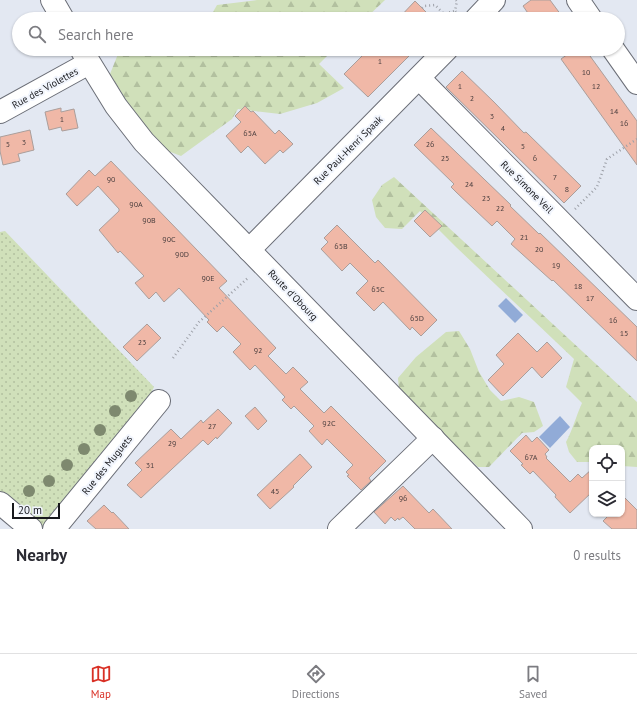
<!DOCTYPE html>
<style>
body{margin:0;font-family:"PT Sans",sans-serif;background:#f7f7f7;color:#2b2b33}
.controls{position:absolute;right:12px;bottom:12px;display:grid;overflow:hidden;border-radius:8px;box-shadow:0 1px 3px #0004}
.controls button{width:36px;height:36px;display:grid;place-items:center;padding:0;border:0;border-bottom:1px solid #e1e1e2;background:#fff;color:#2b2b33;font:20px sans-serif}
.scale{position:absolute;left:12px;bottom:10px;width:48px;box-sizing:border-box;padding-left:4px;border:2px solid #18191d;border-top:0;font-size:11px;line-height:14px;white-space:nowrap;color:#18191d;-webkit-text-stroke:3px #f1f5fd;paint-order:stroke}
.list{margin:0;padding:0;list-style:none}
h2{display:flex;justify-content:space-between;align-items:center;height:52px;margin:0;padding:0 16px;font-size:17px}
h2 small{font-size:13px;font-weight:400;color:#7c7c81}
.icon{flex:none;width:22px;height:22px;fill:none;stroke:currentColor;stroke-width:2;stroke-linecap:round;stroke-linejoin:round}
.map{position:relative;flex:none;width:637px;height:529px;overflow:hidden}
.search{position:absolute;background:#fff;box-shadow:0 1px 3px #0004;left:12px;right:12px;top:12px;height:44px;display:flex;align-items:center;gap:10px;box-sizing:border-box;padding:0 14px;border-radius:22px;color:#7c7c81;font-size:15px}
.sheet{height:124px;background:#fff}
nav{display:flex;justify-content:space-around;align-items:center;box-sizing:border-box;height:56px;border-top:1px solid #e1e1e2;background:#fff;font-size:11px;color:#7c7c81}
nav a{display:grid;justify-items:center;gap:2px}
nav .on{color:#d93025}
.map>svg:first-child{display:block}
.green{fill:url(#green-dots)}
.forest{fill:url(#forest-firs)}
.water{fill:#91abd7}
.building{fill:#f0b8a7;stroke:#aa9e9b}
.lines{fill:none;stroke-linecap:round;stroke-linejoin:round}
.minor-casing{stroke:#6b6e77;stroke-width:24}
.major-casing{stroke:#6b6e77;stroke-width:24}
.path{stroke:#9da0a8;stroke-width:2.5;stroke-dasharray:1 3;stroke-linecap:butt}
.minor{stroke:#fff;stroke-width:22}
.major{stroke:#fff;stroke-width:22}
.tree{fill:#7e896f}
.labels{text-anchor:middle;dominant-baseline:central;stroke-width:4;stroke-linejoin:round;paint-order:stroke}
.number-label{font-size:8px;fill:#4e4140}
.street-label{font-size:10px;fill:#18191d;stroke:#f1f5fd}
</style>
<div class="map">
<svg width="637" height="529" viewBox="0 0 637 529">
<defs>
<pattern id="green-dots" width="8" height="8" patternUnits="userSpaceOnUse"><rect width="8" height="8" fill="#d0e0ba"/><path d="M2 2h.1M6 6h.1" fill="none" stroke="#b2c09f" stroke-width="1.8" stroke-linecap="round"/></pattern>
<pattern id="forest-firs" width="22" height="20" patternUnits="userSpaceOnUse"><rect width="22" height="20" fill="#d0e0ba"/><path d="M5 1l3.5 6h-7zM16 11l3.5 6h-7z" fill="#b2c09f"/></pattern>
</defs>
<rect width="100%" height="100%" fill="#e3e8f2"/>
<polygon class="green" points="5,231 154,387 151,393 159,401 54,529 31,529 0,503 0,232"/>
<g class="forest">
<polygon points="257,0 385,0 365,19 209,19 217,5"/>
<polygon points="126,49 334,49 319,64 344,88 317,103 280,114 238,109 232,119 181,156 168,151 138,119 110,74 118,54"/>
<path d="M394,177L637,402V467L622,466V448H592V462H577L569,452L566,442C573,429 576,416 582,403L566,387L574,359L456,247L420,211L402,229L385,228L376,217L372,200L382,185Z"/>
<polygon points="459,331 470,349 479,372 490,390 501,401 519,397 534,402 543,426 534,432 522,433 489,467 478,467 399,391 398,378 416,357 446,332"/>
</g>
<g class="water">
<polygon points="506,298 523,315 515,323 498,306"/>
<polygon points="560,416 570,427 550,448 539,437"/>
</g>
<g class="building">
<polygon points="531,0 550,0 564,19 532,19 523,6"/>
<polygon points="415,1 433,19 398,19"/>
<polygon points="369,49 416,49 368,97 344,74"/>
<polygon points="575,49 585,49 637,121 637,165 561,59"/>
<polygon points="462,71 494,102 524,133 526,132 581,186 564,203 446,87"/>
<polygon points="245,106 251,112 253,111 275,134 279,130 293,144 283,153 280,150 265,164 248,146 241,153 226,136 241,122 235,116"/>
<polygon points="61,108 61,112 74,109 78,128 62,131 61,127 49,130 45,112"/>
<polygon points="431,128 511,205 510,206 539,234 540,233 637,327 637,361 553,280 552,281 511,244 515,239 497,221 492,226 456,192 451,187 454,184 414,145"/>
<polygon points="30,130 34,150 18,154 20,161 3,165 0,151 0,137"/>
<polygon points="111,161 227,281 219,288 276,348 268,356 286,374 293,367 308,382 300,389 324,413 331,406 386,461 369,478 371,481 361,490 347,476 349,475 346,472 353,465 327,439 322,445 309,431 314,426 294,406 291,409 282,400 285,397 255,365 250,370 233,352 241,344 223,326 217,332 207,322 209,320 179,288 164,302 156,292 149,299 135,283 144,276 120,251 118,253 99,230 119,211 119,209 98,186 77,206 66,194 89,170 95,176"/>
<polygon points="425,210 442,226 430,237 414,221"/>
<polygon points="337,225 375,263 378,260 437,320 421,336 412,327 410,330 383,302 374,311 356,293 368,281 350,263 342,271 321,249 328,242 324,238"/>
<polygon points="147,324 161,338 137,361 123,347"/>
<polygon points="518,333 537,352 547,342 562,358 542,378 532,367 503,396 488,380 504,364 496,355"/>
<polygon points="255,407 267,421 258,430 245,416"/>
<polygon points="218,409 232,423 217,439 216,437 208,445 203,440 141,498 127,485 142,470 135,463 171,429 181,439 201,420 203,423"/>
<polygon points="526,435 532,442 537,437 549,450 545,454 547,457 546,458 570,482 578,474 582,478 592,469 592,492 570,513 555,497 556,495 533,471 530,474 521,465 523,464 510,451"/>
<polygon points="300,454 312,467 293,486 294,487 270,509 257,495"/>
<polygon points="403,486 429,513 433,509 452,529 415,529 403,517 399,520 398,518 395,521 391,517 385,524 374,512"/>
<polygon points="622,495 637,510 637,529 612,529 603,521 610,514 622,514"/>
<polygon points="104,505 112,513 113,512 129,529 96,529 87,521"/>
</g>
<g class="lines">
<g class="minor-casing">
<g id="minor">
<polyline points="578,0 591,19"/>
<polyline points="476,19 494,0"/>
<polyline points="613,49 637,83"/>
<polyline points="419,78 637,299"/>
<polyline points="0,112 89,63"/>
<polyline points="249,250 447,49"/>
<polyline points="0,503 31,529"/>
<polyline points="54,529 159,401"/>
<polyline points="339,529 433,438"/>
</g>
</g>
<g class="major-casing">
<g id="major">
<polyline points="52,0 63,19"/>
<polyline points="81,49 116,106 144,142 521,529"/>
</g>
</g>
<g class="path">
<polyline points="456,0 457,1 455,11 459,15"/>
<polyline points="422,8 424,6 435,5 444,14 455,11"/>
<polyline points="575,209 597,187 607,159 637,139"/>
<polyline points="173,358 199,322 249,277"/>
</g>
<use href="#minor" class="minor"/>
<use href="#major" class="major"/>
</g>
<g class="tree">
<circle cx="131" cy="396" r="6"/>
<circle cx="115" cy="411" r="6"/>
<circle cx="100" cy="430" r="6"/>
<circle cx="84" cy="449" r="6"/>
<circle cx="67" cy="465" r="6"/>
<circle cx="49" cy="481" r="6"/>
<circle cx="29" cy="491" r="6"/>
</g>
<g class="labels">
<g class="number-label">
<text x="380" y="61">1</text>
<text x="586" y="72">10</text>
<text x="460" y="86">1</text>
<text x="596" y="86">12</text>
<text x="472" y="98">2</text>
<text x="614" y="111">14</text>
<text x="492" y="116">3</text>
<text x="62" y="119">1</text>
<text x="624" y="123">16</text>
<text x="503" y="128">4</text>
<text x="250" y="133">65A</text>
<text x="24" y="142">3</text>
<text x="8" y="144">5</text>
<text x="430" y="144">26</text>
<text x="523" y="146">5</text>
<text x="445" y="158">25</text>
<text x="535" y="158">6</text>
<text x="555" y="177">7</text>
<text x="111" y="179">90</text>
<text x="469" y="184">24</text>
<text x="567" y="189">8</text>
<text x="486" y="198">23</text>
<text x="136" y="204">90A</text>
<text x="500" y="208">22</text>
<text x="149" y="220">90B</text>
<text x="524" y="237">21</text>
<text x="169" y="239">90C</text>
<text x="341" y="246">65B</text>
<text x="539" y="249">20</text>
<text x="182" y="254">90D</text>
<text x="556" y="265">19</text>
<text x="208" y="278">90E</text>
<text x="578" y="286">18</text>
<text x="378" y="289">65C</text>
<text x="590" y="298">17</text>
<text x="417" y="318">65D</text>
<text x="613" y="320">16</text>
<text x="624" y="333">15</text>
<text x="142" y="342">23</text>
<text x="258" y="350">92</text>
<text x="329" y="423">92C</text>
<text x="212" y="426">27</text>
<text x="172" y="443">29</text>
<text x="531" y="457">67A</text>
<text x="150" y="465">31</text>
<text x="275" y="491">45</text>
<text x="403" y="498">96</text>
</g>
<g class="street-label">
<text transform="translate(45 88) rotate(-29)">Rue des Violettes</text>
<text transform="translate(348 150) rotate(-45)">Rue Paul-Henri Spaak</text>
<text transform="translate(527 187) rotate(45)">Rue Simone Veil</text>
<text transform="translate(293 295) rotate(46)">Route d'Obourg</text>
<text transform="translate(107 465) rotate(-51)">Rue des Muguets</text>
</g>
</g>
</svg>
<div class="controls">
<button><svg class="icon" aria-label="locate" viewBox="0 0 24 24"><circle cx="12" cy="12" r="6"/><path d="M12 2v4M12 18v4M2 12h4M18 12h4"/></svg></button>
<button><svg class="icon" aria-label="layers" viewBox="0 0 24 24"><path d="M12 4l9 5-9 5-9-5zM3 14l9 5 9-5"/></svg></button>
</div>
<div class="scale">20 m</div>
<div class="search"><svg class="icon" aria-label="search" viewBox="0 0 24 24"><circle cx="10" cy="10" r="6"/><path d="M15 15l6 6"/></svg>Search here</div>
</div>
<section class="sheet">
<h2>Nearby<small>0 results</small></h2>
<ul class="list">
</ul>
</section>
<nav>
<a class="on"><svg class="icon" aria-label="map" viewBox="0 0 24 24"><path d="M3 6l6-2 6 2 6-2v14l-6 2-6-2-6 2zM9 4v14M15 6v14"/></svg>Map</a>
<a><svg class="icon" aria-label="directions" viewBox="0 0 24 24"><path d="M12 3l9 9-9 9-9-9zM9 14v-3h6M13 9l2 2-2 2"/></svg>Directions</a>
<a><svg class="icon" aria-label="saved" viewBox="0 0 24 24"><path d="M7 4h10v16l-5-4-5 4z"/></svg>Saved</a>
</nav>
